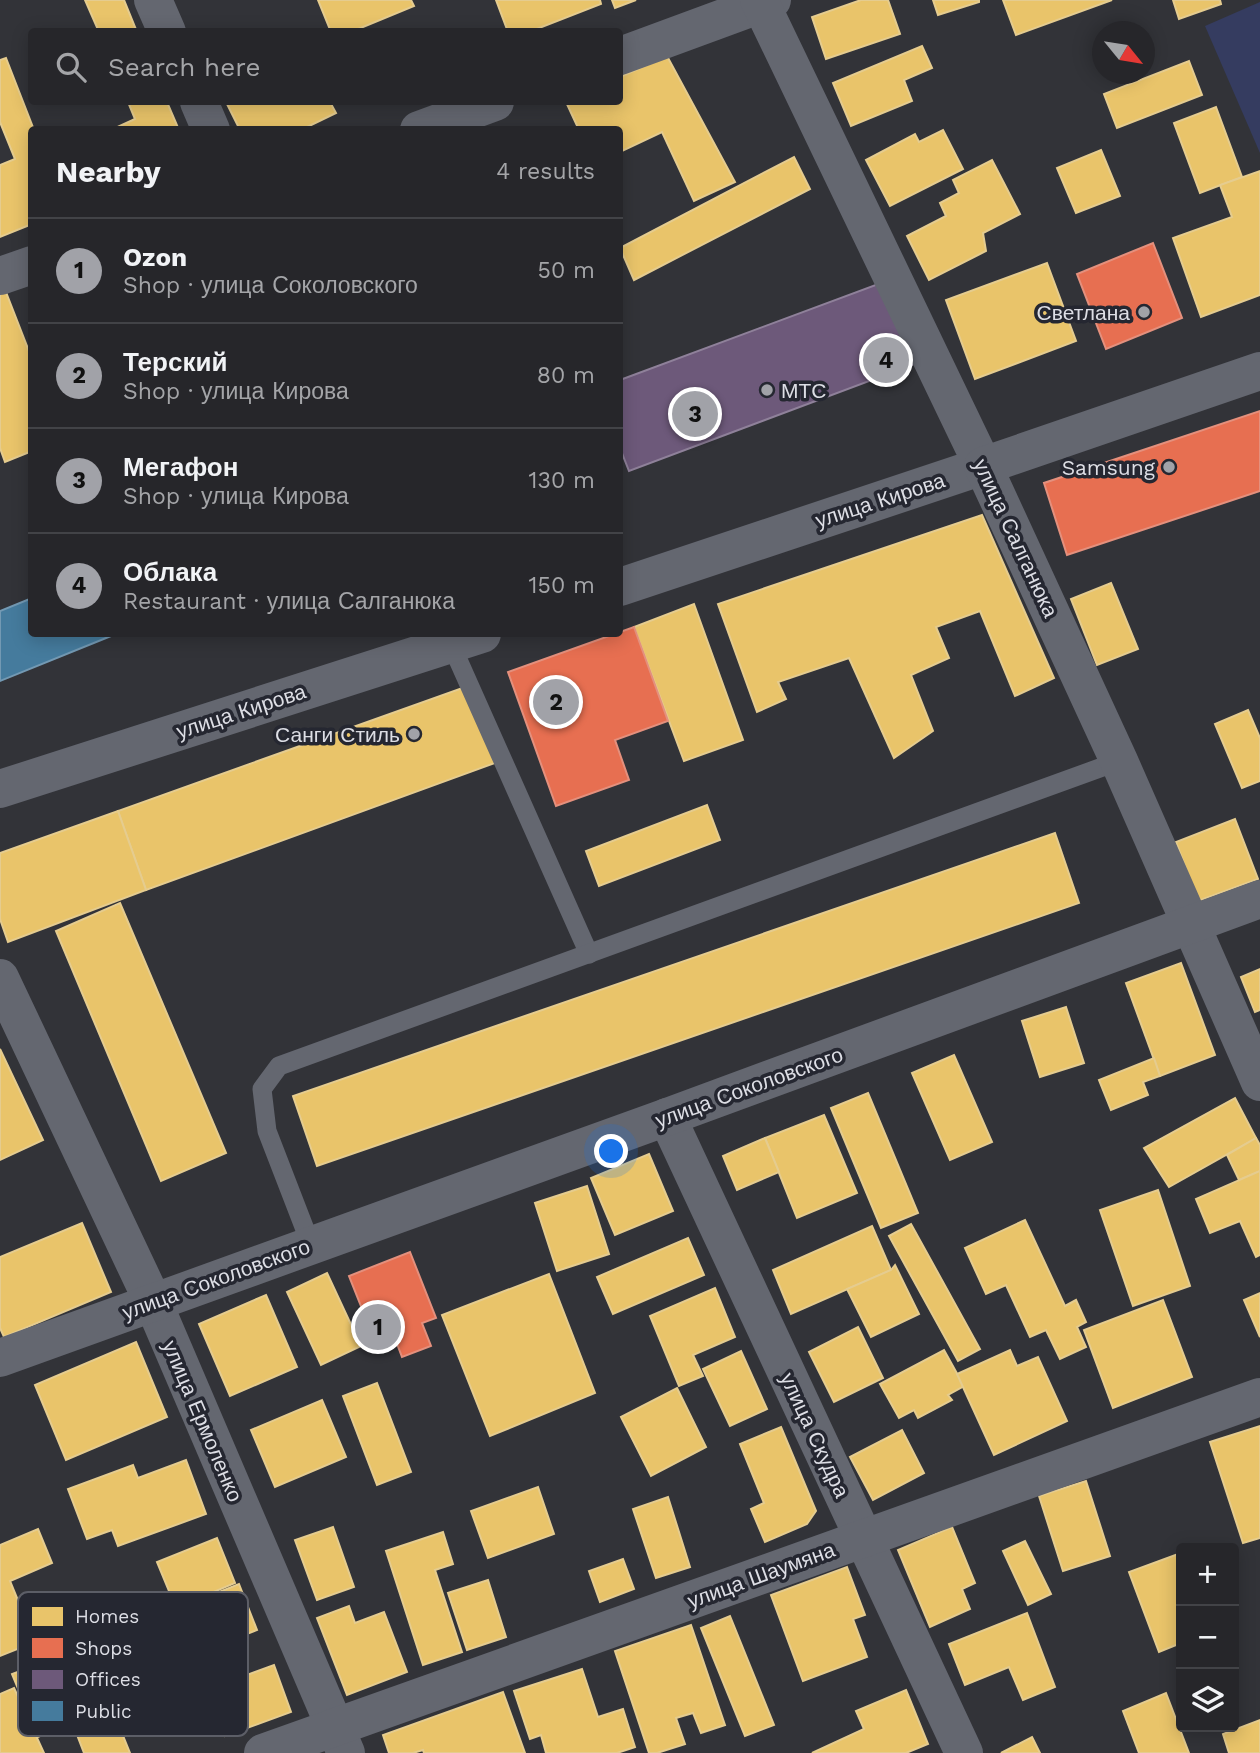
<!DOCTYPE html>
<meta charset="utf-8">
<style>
body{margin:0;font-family:"Work Sans",sans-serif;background:#323236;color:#f1f3f6}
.controls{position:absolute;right:21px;bottom:21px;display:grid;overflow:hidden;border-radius:7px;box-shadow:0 4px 18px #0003}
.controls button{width:63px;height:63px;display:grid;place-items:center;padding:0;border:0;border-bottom:2px solid #424347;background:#26262a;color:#f1f3f6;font:35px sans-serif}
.compass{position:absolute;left:1092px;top:21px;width:63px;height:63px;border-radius:50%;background:#26262a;box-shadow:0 4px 18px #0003;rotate:120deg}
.you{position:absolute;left:612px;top:1152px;width:24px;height:24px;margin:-18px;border:5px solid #fff;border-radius:50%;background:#1a73e8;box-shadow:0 0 0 10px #1a73e833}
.badge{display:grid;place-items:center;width:46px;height:46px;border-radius:50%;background:#a1a2a8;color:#111;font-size:23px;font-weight:700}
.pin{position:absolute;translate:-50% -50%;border:4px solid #fff;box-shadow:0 2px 7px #0006}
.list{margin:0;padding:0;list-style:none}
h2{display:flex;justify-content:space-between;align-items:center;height:91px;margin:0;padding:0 28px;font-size:30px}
h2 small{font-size:23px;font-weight:400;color:#a4a5a8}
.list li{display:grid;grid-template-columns:46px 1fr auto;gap:21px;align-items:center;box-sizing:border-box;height:105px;padding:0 28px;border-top:2px solid #424347}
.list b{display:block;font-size:26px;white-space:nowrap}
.list p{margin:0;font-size:23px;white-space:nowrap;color:#a4a5a8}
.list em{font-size:23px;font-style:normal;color:#a4a5a8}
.icon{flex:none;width:38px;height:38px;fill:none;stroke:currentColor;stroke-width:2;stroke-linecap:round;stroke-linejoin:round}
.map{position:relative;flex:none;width:1260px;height:1753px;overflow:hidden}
.search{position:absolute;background:#26262a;box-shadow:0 4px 18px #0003;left:28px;top:28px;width:595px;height:77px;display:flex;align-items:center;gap:18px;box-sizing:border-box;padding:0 24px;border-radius:7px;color:#a4a5a8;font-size:26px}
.panel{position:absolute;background:#26262a;box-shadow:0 4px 18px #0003;left:28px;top:126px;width:595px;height:511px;border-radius:7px}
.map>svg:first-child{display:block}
.park{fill:#353c60}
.homes{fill:#e9c46a;stroke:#e5cc8f;stroke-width:2}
.shops{fill:#e76f51;stroke:#e4907d;stroke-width:2}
.offices{fill:#6d597a;stroke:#8f819a;stroke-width:2}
.public{fill:#457b9d;stroke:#7399b3;stroke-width:2}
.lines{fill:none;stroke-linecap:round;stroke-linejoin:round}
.service{stroke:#646770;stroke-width:19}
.minor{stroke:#646770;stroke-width:38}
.tertiary{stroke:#646770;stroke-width:38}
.poi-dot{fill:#a1a2a8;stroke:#252731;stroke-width:2.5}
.labels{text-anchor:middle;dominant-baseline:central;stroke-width:7;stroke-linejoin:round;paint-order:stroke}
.poi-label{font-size:21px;fill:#dddee5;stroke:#252731;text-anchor:end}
.street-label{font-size:21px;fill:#dddee5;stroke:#252731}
.key{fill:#252731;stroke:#5c5e67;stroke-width:2}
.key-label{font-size:19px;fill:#dddee5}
</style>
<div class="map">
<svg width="1260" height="1753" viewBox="0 0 1260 1753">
<rect width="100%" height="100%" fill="#323338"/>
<polygon class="park" points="1260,2 1260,153 1205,26"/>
<g class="homes">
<polygon points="85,0 124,0 137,32 99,32"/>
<polygon points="318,0 411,0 414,6 351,32 331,32"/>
<polygon points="496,0 600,0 601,4 529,32 508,32"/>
<polygon points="612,0 636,0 615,8"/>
<polygon points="861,0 888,0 900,34 826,59 812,17"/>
<polygon points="933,0 979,0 979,2 938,15"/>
<polygon points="1003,0 1112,0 1016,35"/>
<polygon points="1173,0 1220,0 1221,4 1179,19"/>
<polygon points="922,46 932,68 904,80 912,101 851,126 833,83"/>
<polygon points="667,56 735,182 694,201 662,132 620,152 620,130 579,130 566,102 620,102 620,77"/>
<polygon points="6,58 34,130 32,130 32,224 0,237 0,165 15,159 0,122 0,60"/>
<polygon points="1189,61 1202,95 1117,128 1104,94"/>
<polygon points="128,102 167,102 179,130 111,130 135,119"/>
<polygon points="226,102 330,102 336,113 301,130 240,130"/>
<polygon points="1216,107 1242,177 1200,193 1174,123"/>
<polygon points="943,130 963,169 890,206 866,160 915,134 919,142"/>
<polygon points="1101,150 1120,196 1076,213 1057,168"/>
<polygon points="794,157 810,189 634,280 620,248"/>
<polygon points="992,160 1020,214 983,233 986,251 929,280 907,236 946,216 940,203 959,193 953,180"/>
<polygon points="1260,171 1260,295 1201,317 1173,238 1232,217 1220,185"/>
<polygon points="1047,263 1076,341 975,379 946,300"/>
<polygon points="4,287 32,359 32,451 5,462 0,448 0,288"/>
<polygon points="982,515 1054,678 1015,696 980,611 936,627 949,658 911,675 933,731 894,758 849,658 778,682 786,699 757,712 718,604"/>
<polygon points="1111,583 1138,649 1097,665 1071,599"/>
<polygon points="694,604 743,740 684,761 634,627"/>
<polygon points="468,686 495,763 146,890 118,811"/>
<polygon points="1248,710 1260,738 1260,781 1242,788 1215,724"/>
<polygon points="707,805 720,840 599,886 586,851"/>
<polygon points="118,811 146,890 8,942 0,919 0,853"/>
<polygon points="1235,819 1258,879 1198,901 1176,842"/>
<polygon points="1055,833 1079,903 317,1166 293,1096"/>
<polygon points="120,903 226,1153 161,1181 56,931"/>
<polygon points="1181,963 1215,1055 1160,1076 1126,983"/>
<polygon points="1260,969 1260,1010 1255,1012 1241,977"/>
<polygon points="1066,1007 1084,1063 1040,1077 1022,1021"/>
<polygon points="0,1049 43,1140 0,1160"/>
<polygon points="954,1055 992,1142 950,1160 912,1073"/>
<polygon points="1154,1058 1160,1076 1143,1082 1148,1095 1111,1110 1099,1080"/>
<polygon points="868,1093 918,1213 881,1228 831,1108"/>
<polygon points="1235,1098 1256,1138 1169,1187 1144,1148"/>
<polygon points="824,1115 857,1193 797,1218 765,1138"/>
<polygon points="765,1138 779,1172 737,1190 723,1156"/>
<polygon points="1256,1138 1260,1145 1260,1171 1239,1180 1227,1155"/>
<polygon points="649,1154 673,1211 615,1235 591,1178"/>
<polygon points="1260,1171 1260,1255 1256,1257 1240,1221 1210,1233 1196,1199"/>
<polygon points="587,1186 609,1254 557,1271 535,1203"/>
<polygon points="1158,1190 1190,1286 1133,1306 1100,1210"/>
<polygon points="1025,1220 1065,1306 1076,1300 1086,1322 1077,1327 1086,1347 1060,1359 1046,1330 1030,1337 1006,1285 986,1294 965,1248"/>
<polygon points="82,1223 111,1292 4,1337 0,1328 0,1257"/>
<polygon points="911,1224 980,1349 958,1361 889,1236"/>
<polygon points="872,1226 891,1270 791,1314 773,1270"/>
<polygon points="688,1238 704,1275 613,1314 597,1277"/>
<polygon points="895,1265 919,1314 871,1337 847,1289 891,1270"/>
<polygon points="327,1273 361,1346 321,1365 287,1292"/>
<polygon points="549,1274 595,1393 490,1436 442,1315"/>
<polygon points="715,1288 735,1337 693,1355 703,1376 679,1386 650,1316"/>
<polygon points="1260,1293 1260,1337 1244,1300"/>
<polygon points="266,1295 297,1367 230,1396 199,1324"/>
<polygon points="1163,1300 1192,1377 1113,1408 1084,1330"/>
<polygon points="858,1327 883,1378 834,1402 809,1352"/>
<polygon points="136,1342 167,1417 66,1460 35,1385"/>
<polygon points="944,1350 964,1386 948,1395 952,1400 918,1418 914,1410 899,1418 880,1384"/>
<polygon points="1010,1350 1017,1366 1038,1357 1067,1421 994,1455 957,1374"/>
<polygon points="741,1351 767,1409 730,1426 703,1369"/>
<polygon points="377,1383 411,1472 377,1485 343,1396"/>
<polygon points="677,1388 706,1447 651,1476 621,1417"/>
<polygon points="322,1400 346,1457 275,1487 251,1430"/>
<polygon points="1260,1426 1260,1538 1243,1543 1210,1442"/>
<polygon points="781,1427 816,1511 807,1524 765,1542 751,1509 764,1503 740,1444"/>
<polygon points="902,1430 924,1473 873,1500 850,1457"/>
<polygon points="186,1460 206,1514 118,1546 112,1530 87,1539 68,1489 133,1465 138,1478"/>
<polygon points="1086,1481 1110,1556 1063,1571 1039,1496"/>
<polygon points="538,1487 554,1534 488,1558 471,1511"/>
<polygon points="668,1497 690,1567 656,1578 633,1509"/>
<polygon points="333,1527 354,1587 317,1600 295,1540"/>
<polygon points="952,1527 975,1583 962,1589 970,1609 930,1627 898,1550"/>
<polygon points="38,1529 52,1563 10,1581 35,1642 0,1656 0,1545"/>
<polygon points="443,1532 453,1564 435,1570 462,1652 423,1665 386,1551"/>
<polygon points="217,1538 235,1583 176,1608 157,1562"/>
<polygon points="1025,1541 1051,1594 1028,1605 1003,1551"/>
<polygon points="1181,1553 1181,1643 1159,1652 1129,1572"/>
<polygon points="623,1559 634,1589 600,1602 589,1571"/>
<polygon points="847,1567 865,1615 853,1619 867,1657 803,1681 771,1595"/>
<polygon points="488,1580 506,1637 467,1650 448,1593"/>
<polygon points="239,1584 257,1630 188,1657 171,1611"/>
<polygon points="349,1606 355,1623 384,1612 407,1672 347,1695 317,1618"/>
<polygon points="1027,1613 1055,1687 1023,1700 1009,1667 965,1685 949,1644"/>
<polygon points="730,1616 774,1725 745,1736 701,1628"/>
<polygon points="691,1625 725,1725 701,1733 693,1713 676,1718 685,1744 657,1753 649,1753 615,1651"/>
<polygon points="39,1664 64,1726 38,1737 12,1674"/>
<polygon points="274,1665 291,1712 225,1736 209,1689"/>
<polygon points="582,1669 598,1717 623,1709 635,1747 617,1753 546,1753 541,1735 530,1739 514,1691"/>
<polygon points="14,1688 44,1753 0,1753 0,1694"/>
<polygon points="906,1690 928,1744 906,1753 812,1753 864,1729 856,1711"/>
<polygon points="105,1691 130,1753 84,1753 66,1706"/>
<polygon points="503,1692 525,1753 424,1753 423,1750 413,1753 389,1753 383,1735"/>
<polygon points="1166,1693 1189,1753 1139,1753 1123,1711"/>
<polygon points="1260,1720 1260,1753 1229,1753 1223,1734"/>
<polygon points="1032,1737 1040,1753 1001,1753"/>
</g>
<g class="shops">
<polygon points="1153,243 1182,318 1106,349 1077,274"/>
<polygon points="1260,411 1260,491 1067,555 1044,483"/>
<polygon points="634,627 668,721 615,740 629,780 556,806 508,672"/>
<polygon points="410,1252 436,1318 422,1323 431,1346 402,1357 394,1336 376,1344 349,1276"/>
</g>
<polygon class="offices" points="881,283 912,365 629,471 620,448 620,380"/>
<polygon class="public" points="32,598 32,634 116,634 0,681 0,611"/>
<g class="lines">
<g class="service">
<polyline points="451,644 589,954"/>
<polyline points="311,1245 267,1131 262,1089 279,1066 1119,761"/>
</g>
<g class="minor">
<polyline points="153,0 167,32"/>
<polyline points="620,56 772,0"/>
<polyline points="199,102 211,130"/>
<polyline points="419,130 495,102"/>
<polyline points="0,276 32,265"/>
<polyline points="620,587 983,466 759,0"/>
<polyline points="0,789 482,634"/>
<polyline points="0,978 153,1302 346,1753"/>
<polyline points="667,1117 964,1753"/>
</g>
<g class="tertiary">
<polyline points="1260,371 983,466 1119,761 1260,1082"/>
<polyline points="0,1358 667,1117 1260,899"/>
<polyline points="263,1753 1260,1397"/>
</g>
</g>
<g class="poi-dot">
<circle cx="1144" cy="312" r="7"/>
<circle cx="767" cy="390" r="7"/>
<circle cx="1169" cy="467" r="7"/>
<circle cx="414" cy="734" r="7"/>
</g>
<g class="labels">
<g class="poi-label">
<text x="1130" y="312">Светлана</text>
<text x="781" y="390" text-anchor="start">МТС</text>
<text x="1155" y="467">Samsung</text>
<text x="400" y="734">Санги Стиль</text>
</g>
<g class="street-label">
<text transform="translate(880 500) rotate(-18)">улица Кирова</text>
<text transform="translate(1016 538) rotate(65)">улица Салганюка</text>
<text transform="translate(241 711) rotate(-18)">улица Кирова</text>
<text transform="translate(749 1087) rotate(-20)">улица Соколовского</text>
<text transform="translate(216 1279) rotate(-20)">улица Соколовского</text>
<text transform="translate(203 1421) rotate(67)">улица Ермоленко</text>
<text transform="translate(815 1435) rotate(65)">улица Скудра</text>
<text transform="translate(761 1575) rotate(-20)">улица Шаумяна</text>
</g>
</g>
<rect x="18" y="1592" width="230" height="144" rx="10" class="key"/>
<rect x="32" y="1607" width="31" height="19" fill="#e9c46a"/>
<rect x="32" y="1638" width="31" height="20" fill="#e76f51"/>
<rect x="32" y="1670" width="31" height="19" fill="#6d597a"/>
<rect x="32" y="1701" width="31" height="20" fill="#457b9d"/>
<g class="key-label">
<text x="75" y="1623">Homes</text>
<text x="75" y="1655">Shops</text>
<text x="75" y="1686">Offices</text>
<text x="75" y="1718">Public</text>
</g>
</svg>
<div class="controls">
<button>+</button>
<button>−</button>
<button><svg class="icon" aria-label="layers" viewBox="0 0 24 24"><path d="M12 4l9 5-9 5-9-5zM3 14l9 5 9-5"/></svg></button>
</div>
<svg class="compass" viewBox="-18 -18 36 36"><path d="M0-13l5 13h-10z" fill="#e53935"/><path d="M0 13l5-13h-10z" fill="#a4a5a8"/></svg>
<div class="you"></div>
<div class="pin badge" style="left:378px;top:1327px">1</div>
<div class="pin badge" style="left:556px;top:702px">2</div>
<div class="pin badge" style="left:695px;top:414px">3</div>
<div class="pin badge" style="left:886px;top:360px">4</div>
<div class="search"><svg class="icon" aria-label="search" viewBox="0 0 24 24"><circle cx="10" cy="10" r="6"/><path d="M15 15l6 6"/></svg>Search here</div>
<section class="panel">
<h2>Nearby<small>4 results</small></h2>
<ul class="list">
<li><span class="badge">1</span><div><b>Ozon</b><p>Shop · улица Соколовского</p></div><em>50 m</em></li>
<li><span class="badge">2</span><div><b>Терский</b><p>Shop · улица Кирова</p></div><em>80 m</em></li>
<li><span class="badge">3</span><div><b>Мегафон</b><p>Shop · улица Кирова</p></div><em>130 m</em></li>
<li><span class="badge">4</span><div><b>Облака</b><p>Restaurant · улица Салганюка</p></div><em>150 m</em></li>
</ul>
</section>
</div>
